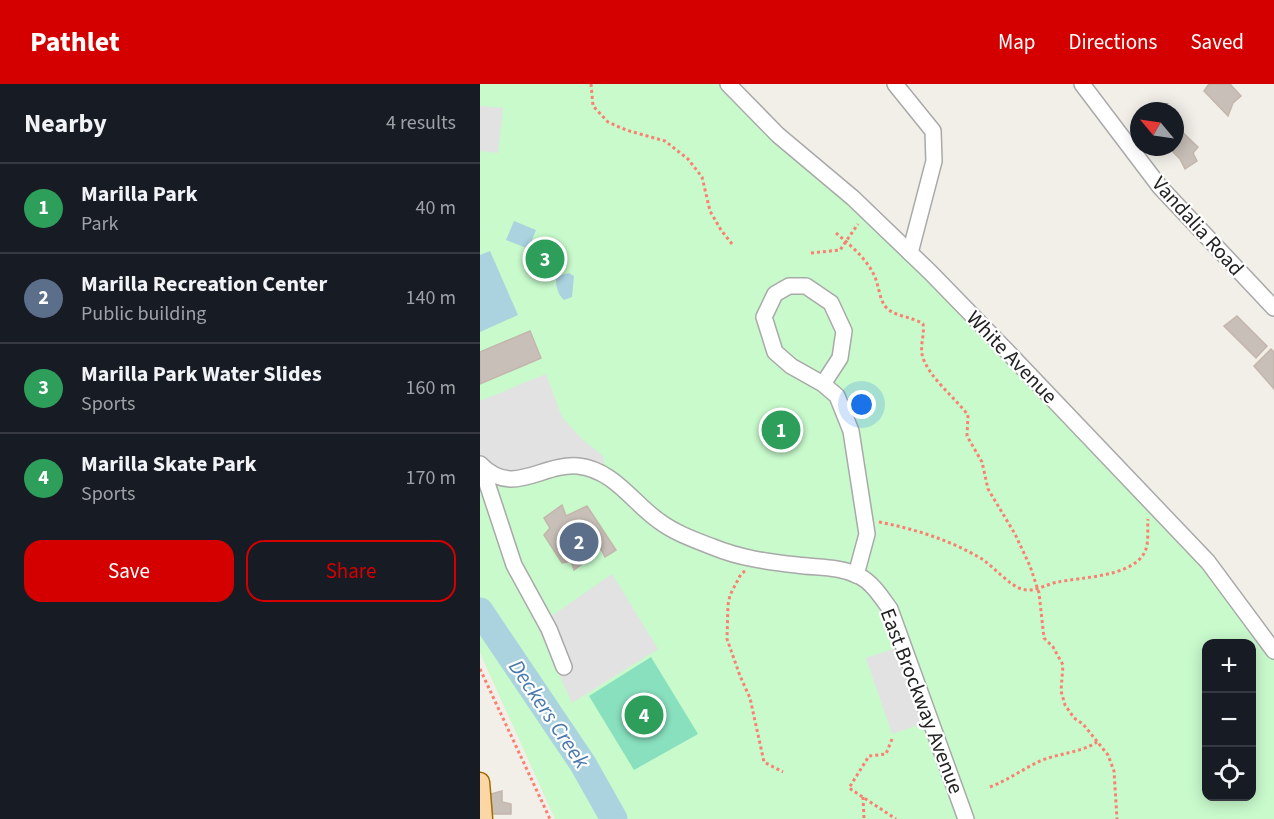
<!DOCTYPE html>
<meta charset="utf-8">
<style>
body{margin:0;font-family:"Source Sans 3",sans-serif;background:#242831;color:#f1f3f6}
.controls{position:absolute;right:18px;bottom:18px;display:grid;overflow:hidden;border-radius:12px;box-shadow:0 3px 15px #0003}
.controls button{width:54px;height:54px;display:grid;place-items:center;padding:0;border:0;border-bottom:2px solid #363941;background:#171b24;color:#f1f3f6;font:30px sans-serif}
.compass{position:absolute;left:650px;top:18px;width:54px;height:54px;border-radius:50%;background:#171b24;box-shadow:0 3px 15px #0003;rotate:299deg}
.you{position:absolute;left:382px;top:321px;width:21px;height:21px;margin:-15px;border:4px solid #fff;border-radius:50%;background:#1a73e8;box-shadow:0 0 0 9px #1a73e833}
.badge{display:grid;place-items:center;width:39px;height:39px;border-radius:50%;background:#d40000;color:#fff;font-size:20px;font-weight:700}
.pin{position:absolute;translate:-50% -50%;border:3px solid #fff;box-shadow:0 2px 6px #0006}
.list{margin:0;padding:0;list-style:none}
h2{display:flex;justify-content:space-between;align-items:center;height:78px;margin:0;padding:0 24px;font-size:26px}
h2 small{font-size:20px;font-weight:400;color:#9ea1a6}
.list li{display:grid;grid-template-columns:39px 1fr auto;gap:18px;align-items:center;box-sizing:border-box;height:90px;padding:0 24px;border-top:2px solid #363941}
.list b{display:block;font-size:22px;white-space:nowrap}
.list p{margin:0;font-size:20px;white-space:nowrap;color:#9ea1a6}
.list em{font-size:20px;font-style:normal;color:#9ea1a6}
.actions{display:flex;gap:12px;padding:18px 24px}
.actions a{flex:1;padding:14px 0;border:2px solid #d40000;border-radius:18px;text-align:center;font-size:21px;color:#d40000}
.actions .main{background:#d40000;color:#fff}
.icon{flex:none;width:33px;height:33px;fill:none;stroke:currentColor;stroke-width:2;stroke-linecap:round;stroke-linejoin:round}
.map{position:relative;flex:none;width:794px;height:735px;overflow:hidden}
header{display:flex;align-items:center;gap:36px;box-sizing:border-box;height:84px;padding:0 30px;background:#d40000;color:#fff}
header strong{font-size:28px}
nav{display:flex;gap:33px;margin-inline-start:auto;font-size:21px}
main{display:flex}
aside{flex:1;background:#171b24}
.map>svg:first-child{display:block}
.park{fill:#c8facc;fill-rule:evenodd}
.pitch{fill:#88e0be}
.parking{fill:#e2e2e2}
.water{fill:#aad3df}
.lines{fill:none;stroke-linecap:round;stroke-linejoin:round}
.river{stroke:#aad3df;stroke-width:27}
.building{fill:#c7bfb8;stroke:#c4b6ab;stroke-width:1.5}
.minor-casing{stroke:#a9a9a9;stroke-width:18}
.major-casing{stroke:#a06b00;stroke-width:21}
.path{stroke:#fa8072;stroke-width:3;stroke-dasharray:3 3;stroke-linecap:butt}
.minor{stroke:#fff;stroke-width:15}
.major{stroke:#fcd6a4;stroke-width:18}
.labels{text-anchor:middle;dominant-baseline:central;stroke-width:4.5;stroke-linejoin:round;paint-order:stroke}
.street-label{font-size:21px;fill:#222;stroke:#fff}
.water-label{font-size:22px;font-style:italic;fill:#4a7aab;stroke:#fff}
</style>
<header>
<strong>Pathlet</strong>
<nav><a>Map</a><a>Directions</a><a>Saved</a></nav>
</header>
<main>
<aside>
<h2>Nearby<small>4 results</small></h2>
<ul class="list">
<li><span class="badge" style="background:#2e9e5b">1</span><div><b>Marilla Park</b><p>Park</p></div><em>40 m</em></li>
<li><span class="badge" style="background:#5c6f8a">2</span><div><b>Marilla Recreation Center</b><p>Public building</p></div><em>140 m</em></li>
<li><span class="badge" style="background:#2e9e5b">3</span><div><b>Marilla Park Water Slides</b><p>Sports</p></div><em>160 m</em></li>
<li><span class="badge" style="background:#2e9e5b">4</span><div><b>Marilla Skate Park</b><p>Sports</p></div><em>170 m</em></li>
</ul>
<div class="actions"><a class="main">Save</a><a>Share</a></div>
</aside>
<div class="map">
<svg width="794" height="735" viewBox="0 0 794 735">
<rect width="100%" height="100%" fill="#f2efe9"/>
<path class="park" d="M0,0H248L373,114L681,427L794,567V735H75L0,569ZM726,560H772V712H726Z"/>
<polygon class="pitch" points="171,573 218,650 154,686 109,612"/>
<g class="parking">
<polygon points="0,22 23,24 18,69 0,67"/>
<polygon points="66,290 82,333 100,353 123,372 125,387 97,382 32,395 0,380 0,317"/>
<polygon points="132,490 178,565 92,619 57,542"/>
<polygon points="419,563 444,639 412,650 386,574"/>
</g>
<g class="water">
<path d="M34,137L56,146L52,156L84,170L81,191L89,189L94,192L92,213L84,216C72,205 77,189 78,173L75,171V179L66,183H59L56,177L57,171L64,165L52,160L49,165L26,156Z"/>
<polygon points="10,167 38,231 0,248 0,171"/>
</g>
<g class="lines">
<polyline class="river" points="0,527 103,680 134,735"/>
</g>
<g class="building">
<polygon points="729,0 750,0 761,12 753,19 748,32 724,7"/>
<polygon points="695,41 718,63 713,69 717,77 705,85 700,75 688,63 695,63"/>
<polygon points="757,232 787,262 776,274 744,242"/>
<polygon points="50,247 61,274 0,300 0,268"/>
<polygon points="791,265 794,268 794,305 774,282"/>
<polygon points="82,421 86,432 107,422 136,466 125,473 121,465 94,486 91,477 82,479 64,451 70,444 64,434"/>
<polygon points="22,707 22,718 31,720 31,730 6,730 7,711"/>
</g>
<g class="lines">
<g class="minor-casing">
<g id="minor">
<polyline points="248,0 298,51 373,114 450,188 525,265 728,478 794,567"/>
<polyline points="415,0 453,47 454,77 430,169"/>
<polyline points="602,0 680,103 794,224"/>
<polyline points="343,300 360,274 364,247 351,219 326,202 309,202 295,210 284,233 295,268 311,282 343,300 357,312 371,347 387,450 376,491"/>
<path d="M0,380C33,414 61,379 98,382C134,386 152,418 179,437C195,449 215,456 233,463C260,474 288,478 317,481C338,484 359,482 379,492C392,498 402,514 410,525L486,735"/>
<polyline points="1,381 34,481 69,545 84,583"/>
</g>
</g>
<g class="major-casing">
<polyline id="major" points="0,698 3,735"/>
</g>
<g class="path">
<polyline points="111,0 113,22 128,38 146,46 185,57 208,75 222,93 230,127 241,146 252,160"/>
<path d="M356,149C370,161 386,174 394,191C399,201 399,214 405,222C413,233 432,232 443,240C445,252 439,262 443,274C450,294 475,314 488,331L487,352L502,378L508,405L535,450L550,482L559,509L564,554L573,563L583,581L581,607L585,621L594,634L603,640L628,671L634,687L637,735"/>
<polyline points="331,169 360,166 378,140"/>
<path d="M399,438C435,445 470,456 502,475C514,483 530,502 542,505C554,509 566,500 578,498C602,493 648,493 663,471C670,461 667,446 668,435"/>
<polyline points="265,487 261,490 250,511 248,521 247,555 260,592 270,614 284,678 303,688"/>
<polyline points="0,585 70,735"/>
<polyline points="412,655 406,670 389,672 369,704 416,735"/>
<path d="M510,703C528,696 543,685 560,677C579,669 600,669 617,658"/>
<polyline points="383,713 384,735"/>
</g>
<use href="#minor" class="minor"/>
<use href="#major" class="major"/>
</g>
<g class="labels">
<g class="street-label">
<text transform="translate(718 142) rotate(48)">Vandalia Road</text>
<text transform="translate(532 273) rotate(46)">White Avenue</text>
<text transform="translate(442 617) rotate(69)">East Brockway Avenue</text>
</g>
<g class="water-label">
<text transform="translate(69 630) rotate(56)">Deckers Creek</text>
</g>
</g>
</svg>
<div class="controls">
<button>+</button>
<button>−</button>
<button><svg class="icon" aria-label="locate" viewBox="0 0 24 24"><circle cx="12" cy="12" r="6"/><path d="M12 2v4M12 18v4M2 12h4M18 12h4"/></svg></button>
</div>
<svg class="compass" viewBox="-18 -18 36 36"><path d="M0-13l5 13h-10z" fill="#e53935"/><path d="M0 13l5-13h-10z" fill="#9ea1a6"/></svg>
<div class="you"></div>
<div class="pin badge" style="left:301px;top:346px;background:#2e9e5b">1</div>
<div class="pin badge" style="left:99px;top:458px;background:#5c6f8a">2</div>
<div class="pin badge" style="left:65px;top:175px;background:#2e9e5b">3</div>
<div class="pin badge" style="left:164px;top:631px;background:#2e9e5b">4</div>
</div>
</main>
